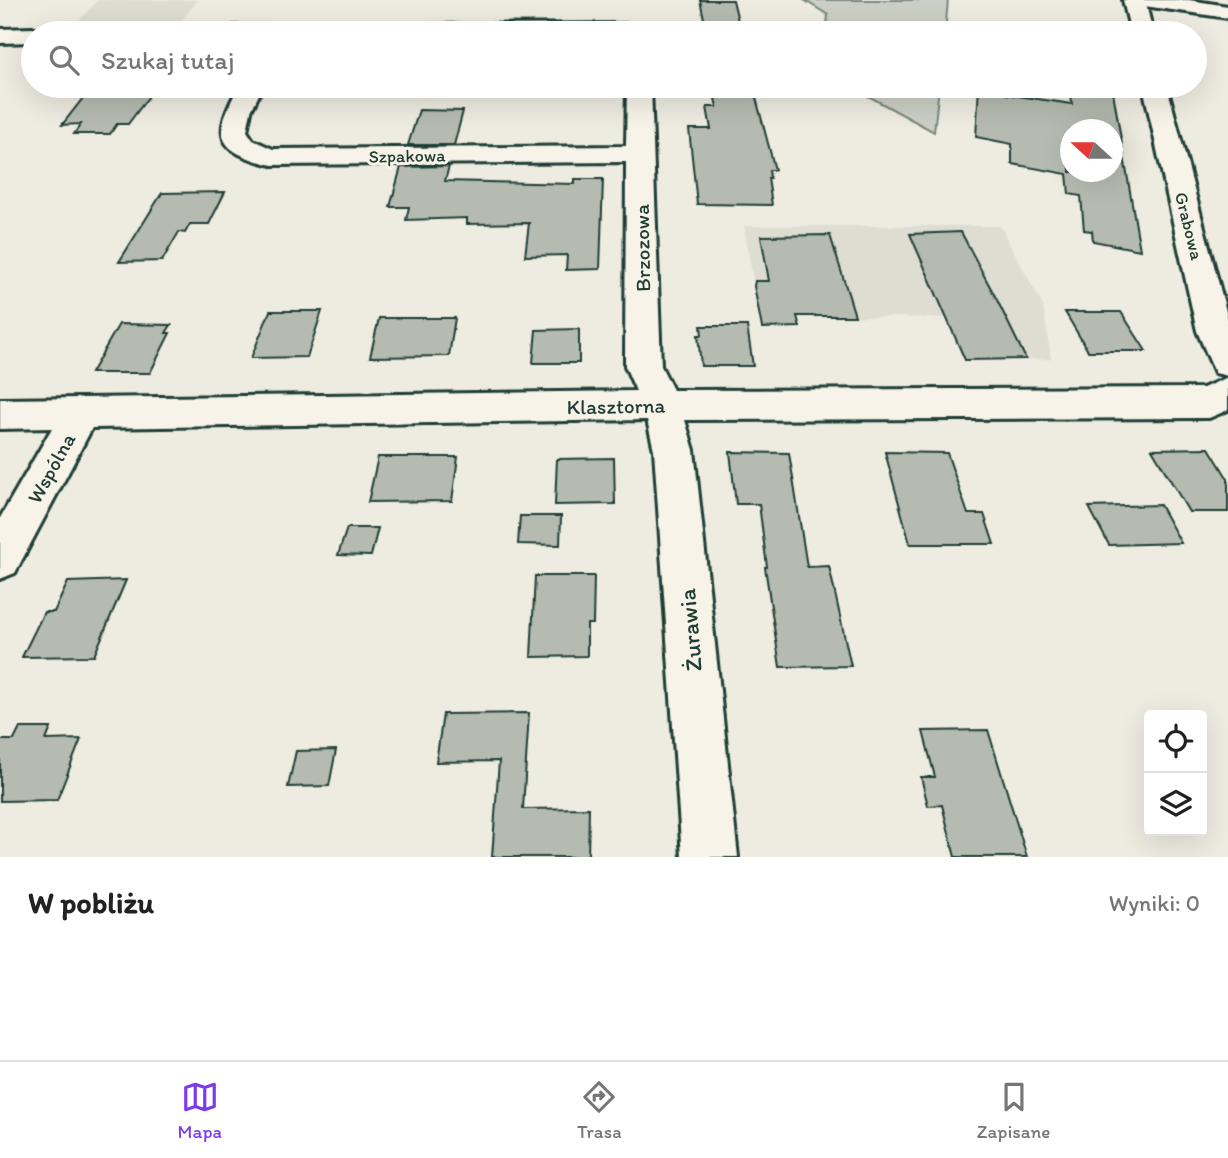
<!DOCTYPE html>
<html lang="pl">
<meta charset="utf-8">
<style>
body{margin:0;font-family:Itim,sans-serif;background:#f6f6f6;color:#222}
.controls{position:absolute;right:21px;bottom:21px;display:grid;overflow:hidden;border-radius:7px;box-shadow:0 7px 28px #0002}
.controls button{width:63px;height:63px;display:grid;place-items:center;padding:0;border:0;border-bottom:2px solid #e0e0e0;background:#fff;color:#222;font:35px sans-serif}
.compass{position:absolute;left:1060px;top:119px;width:63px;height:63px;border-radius:50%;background:#fff;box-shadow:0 7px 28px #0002;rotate:291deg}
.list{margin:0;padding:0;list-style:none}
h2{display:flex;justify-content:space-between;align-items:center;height:91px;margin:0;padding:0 28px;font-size:30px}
h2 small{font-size:23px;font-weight:400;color:#767676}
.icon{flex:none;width:38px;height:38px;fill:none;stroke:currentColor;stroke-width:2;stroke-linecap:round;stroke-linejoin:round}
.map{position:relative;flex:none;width:1228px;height:857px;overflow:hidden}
.search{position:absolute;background:#fff;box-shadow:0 7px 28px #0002;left:21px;right:21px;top:21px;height:77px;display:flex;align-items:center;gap:18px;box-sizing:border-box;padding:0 24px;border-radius:38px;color:#767676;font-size:26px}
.sheet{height:203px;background:#fff}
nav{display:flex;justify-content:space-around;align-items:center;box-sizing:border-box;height:98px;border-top:2px solid #e0e0e0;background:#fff;font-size:19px;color:#767676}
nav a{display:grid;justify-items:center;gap:4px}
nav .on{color:#7c3aed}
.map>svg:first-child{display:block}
.built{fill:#ddddd2}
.green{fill:#cccfc4;stroke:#76867c;stroke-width:2}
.building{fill:#b5bbb0;stroke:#1f3d34;stroke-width:2;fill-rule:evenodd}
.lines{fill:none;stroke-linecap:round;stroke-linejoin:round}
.street-casing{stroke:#1f3d34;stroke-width:6}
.secondary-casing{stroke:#1f3d34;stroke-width:6}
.street{fill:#f7f3e8;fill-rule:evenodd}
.secondary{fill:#f7f3e8;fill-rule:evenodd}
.labels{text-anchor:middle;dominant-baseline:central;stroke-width:6;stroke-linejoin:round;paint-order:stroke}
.far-street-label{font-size:18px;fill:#1f3d34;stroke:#f7f3e8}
.street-label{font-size:21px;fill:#1f3d34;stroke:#f7f3e8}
.near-street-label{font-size:24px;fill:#1f3d34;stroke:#f7f3e8}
</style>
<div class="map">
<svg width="1228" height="857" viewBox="0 0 1228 857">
<rect width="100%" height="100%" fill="#eeece1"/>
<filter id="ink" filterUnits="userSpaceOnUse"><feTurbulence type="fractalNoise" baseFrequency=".0143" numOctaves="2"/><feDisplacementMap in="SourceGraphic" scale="14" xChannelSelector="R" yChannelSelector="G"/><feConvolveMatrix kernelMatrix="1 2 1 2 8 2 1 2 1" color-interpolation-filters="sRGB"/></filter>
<g filter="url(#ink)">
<g class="built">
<polygon points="98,0 198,0 179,23 76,24"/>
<polygon points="744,226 1000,226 1043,306 1051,359 965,360 947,318 813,316 809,301 757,302"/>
</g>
<g class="green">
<polygon points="804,0 948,0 945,33 826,33 828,15"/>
<polygon points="850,86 939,86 934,132"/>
</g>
<g class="building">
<polygon points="700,0 733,0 741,33 707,33"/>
<polygon points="775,86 809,86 812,95 778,95"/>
<path d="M979,86H1005V94L1072,104L1070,86H1112L1140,250L1093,241L1092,231L1084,230L1081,196L1069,194L1067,174L1012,164V144L976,137ZM1070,130H1112V172H1070Z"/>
<polygon points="152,92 128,124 117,124 110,134 74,134 81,124 62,125 87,93"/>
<polygon points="714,94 755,94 775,170 769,170 770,178 768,178 772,205 697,204 689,129 711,129 707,107 717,107"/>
<polygon points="419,110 463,111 454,145 408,145"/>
<polygon points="449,166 445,181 575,184 575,179 603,179 600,269 566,270 567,255 525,256 529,223 467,224 467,218 406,220 409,207 390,207 401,167"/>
<polygon points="225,192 209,224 190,224 185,233 179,232 162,261 119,262 162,193"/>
<polygon points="961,232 997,300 1026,359 965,360 910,234"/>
<polygon points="830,235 855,316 797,316 800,327 762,328 754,286 755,281 769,281 761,236"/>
<polygon points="270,311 322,311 307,357 251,358"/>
<polygon points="1065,312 1121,312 1146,351 1088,351"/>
<polygon points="379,318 455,318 449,356 370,357"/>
<polygon points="119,324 171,325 166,333 170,333 150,373 91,373"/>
<polygon points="701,326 747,326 753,366 701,366 698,335 702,335"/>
<polygon points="579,329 579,363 533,363 536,330"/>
<polygon points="1209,448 1228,479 1228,512 1189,512 1152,449"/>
<polygon points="730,452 789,453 807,567 829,566 851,666 780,667 765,567 767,567 759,504 736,504"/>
<polygon points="885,452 947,453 968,514 984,514 994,544 910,544"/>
<polygon points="378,457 458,457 452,501 368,502"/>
<polygon points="614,458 615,504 555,505 557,459"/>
<polygon points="1160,505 1181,543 1109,545 1089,507"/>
<polygon points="520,516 561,516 560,545 518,544"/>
<polygon points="347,528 378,528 371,556 338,555"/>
<polygon points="535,576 594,576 593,624 587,624 587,656 531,657"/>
<polygon points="126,580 94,656 22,657 44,612 54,612 68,582"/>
<polygon points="529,713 523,809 589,808 588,857 492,857 499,761 436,762 443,714"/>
<polygon points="20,728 51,728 46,740 81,739 57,800 0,801 0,740 14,740"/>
<polygon points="988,730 1027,857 955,857 942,805 928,806 921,777 935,777 923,731"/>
<polygon points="336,750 329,786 288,787 296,751"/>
</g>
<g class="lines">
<g class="street-casing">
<g id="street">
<polygon points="1133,0 1189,0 1228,6 1228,18 1144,6 1137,4"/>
<polygon points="637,24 645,26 647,33 223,33 226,28 234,26"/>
<polygon points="33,28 43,33 33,33 33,42 0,43 0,29"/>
<path d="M239,86H263L251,111L247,131L253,140L273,149L626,146L627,86H651L661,366L673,390L1203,388L1228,377V410L1209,418L685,420L694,450L738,857H682L654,450L647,420L92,428L15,573L0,579V518L52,428L0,429V399L636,391L625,366L626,162L272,165C215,151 212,136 239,86Z"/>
</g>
</g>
<g class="secondary-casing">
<g id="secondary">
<polygon points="1123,0 1145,0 1153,33 1131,33"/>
<polygon points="1143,86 1167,86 1228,319 1228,376 1215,373 1197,331"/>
</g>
</g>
<use href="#street" class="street"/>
<use href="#secondary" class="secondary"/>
</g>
</g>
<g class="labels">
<g class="far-street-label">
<text transform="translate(407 156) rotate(-1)">Szpakowa</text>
<text transform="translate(1189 226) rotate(76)">Grabowa</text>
</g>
<g class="street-label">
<text transform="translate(642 248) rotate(-91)">Brzozowa</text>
<text transform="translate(616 406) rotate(-1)">Klasztorna</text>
<text transform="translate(51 468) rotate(-61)">Wspólna</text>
</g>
<g class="near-street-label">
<text transform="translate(690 630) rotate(-95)">Żurawia</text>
</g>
</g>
</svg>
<div class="controls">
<button><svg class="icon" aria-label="locate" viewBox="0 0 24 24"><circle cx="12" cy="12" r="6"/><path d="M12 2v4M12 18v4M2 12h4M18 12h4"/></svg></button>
<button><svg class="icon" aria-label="layers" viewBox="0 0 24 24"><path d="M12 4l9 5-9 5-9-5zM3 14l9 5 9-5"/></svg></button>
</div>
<svg class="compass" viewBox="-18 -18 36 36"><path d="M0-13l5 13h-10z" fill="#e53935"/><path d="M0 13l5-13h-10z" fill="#767676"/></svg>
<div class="search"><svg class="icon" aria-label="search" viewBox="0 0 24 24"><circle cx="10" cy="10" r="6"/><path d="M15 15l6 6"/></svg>Szukaj tutaj</div>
</div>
<section class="sheet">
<h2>W pobliżu<small>Wyniki: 0</small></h2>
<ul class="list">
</ul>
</section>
<nav>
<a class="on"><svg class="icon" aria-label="map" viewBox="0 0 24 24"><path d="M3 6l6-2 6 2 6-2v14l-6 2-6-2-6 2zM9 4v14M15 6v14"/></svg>Mapa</a>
<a><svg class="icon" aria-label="directions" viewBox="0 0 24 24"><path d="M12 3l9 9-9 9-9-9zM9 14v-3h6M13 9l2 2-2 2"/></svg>Trasa</a>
<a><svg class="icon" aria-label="saved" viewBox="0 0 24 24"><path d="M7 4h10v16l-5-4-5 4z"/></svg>Zapisane</a>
</nav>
